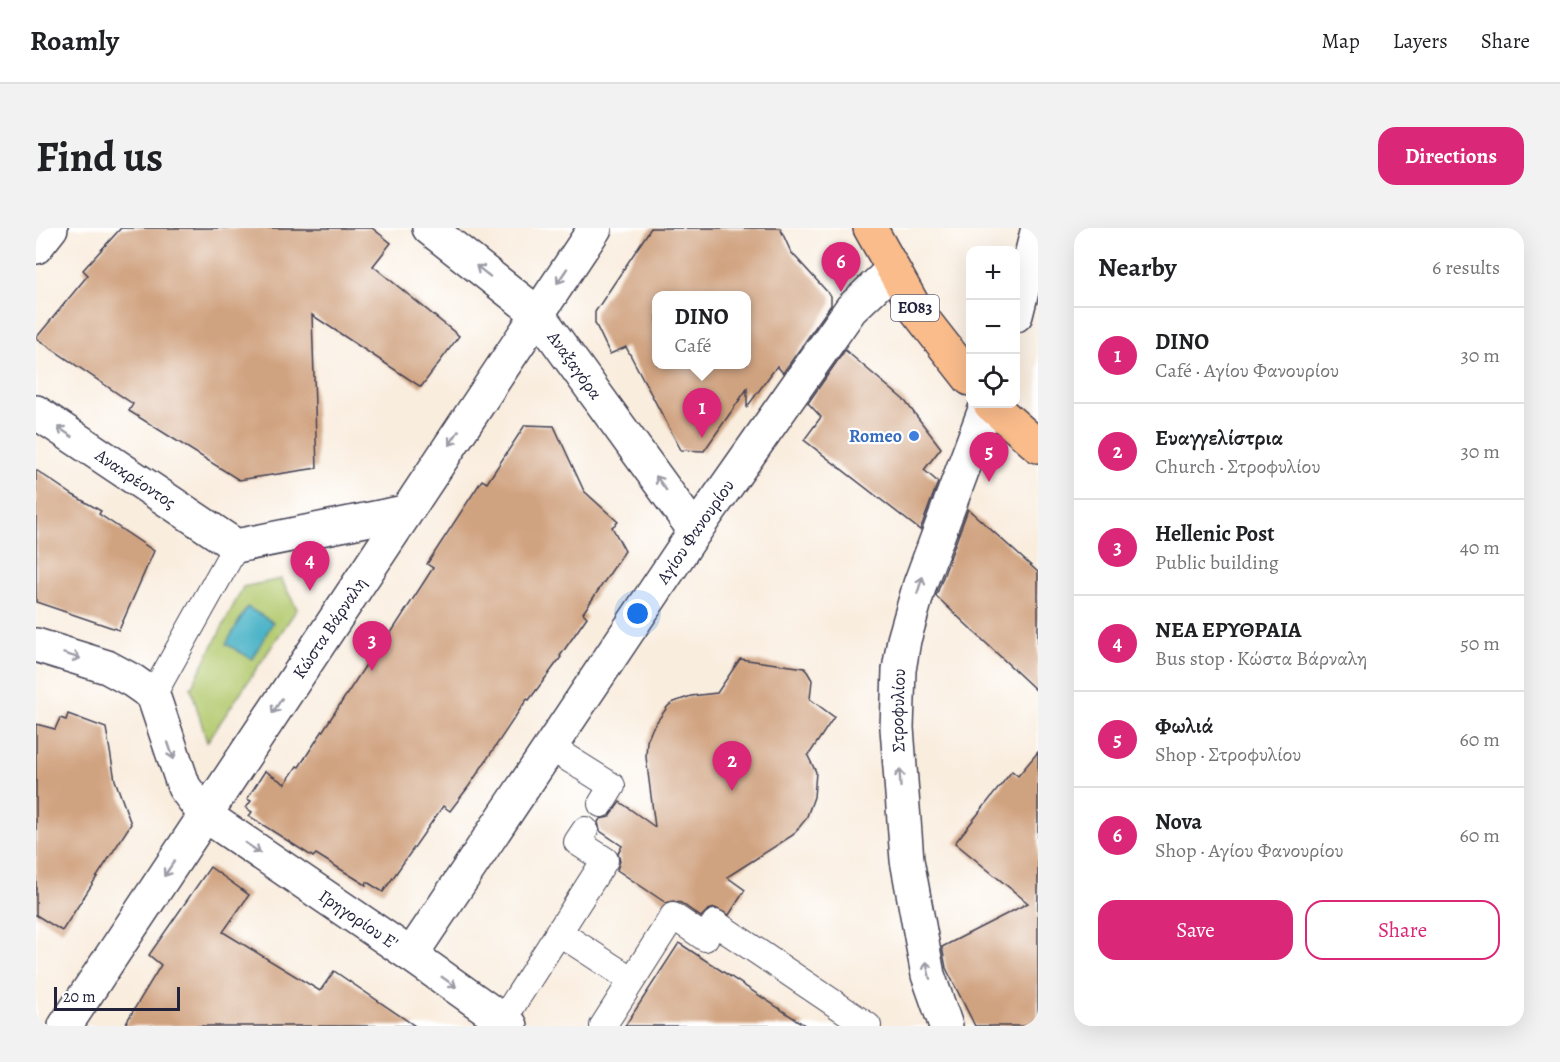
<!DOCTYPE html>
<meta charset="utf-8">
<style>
body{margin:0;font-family:Alegreya,serif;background:#f2f2f2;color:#202124}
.controls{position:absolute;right:18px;top:18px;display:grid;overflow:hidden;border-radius:12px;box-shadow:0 6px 24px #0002}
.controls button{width:54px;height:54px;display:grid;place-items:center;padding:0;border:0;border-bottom:2px solid #e0e0e0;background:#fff;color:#202124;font:30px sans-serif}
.scale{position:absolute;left:18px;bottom:15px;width:126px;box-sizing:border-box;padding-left:6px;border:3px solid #22223b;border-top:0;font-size:16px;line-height:21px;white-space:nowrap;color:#22223b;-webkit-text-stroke:4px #fff;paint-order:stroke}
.you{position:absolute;left:602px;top:386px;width:21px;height:21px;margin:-15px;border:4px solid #fff;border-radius:50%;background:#1a73e8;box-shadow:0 0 0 9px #1a73e833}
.badge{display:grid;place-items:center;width:39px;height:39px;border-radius:50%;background:#db2777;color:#fff;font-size:20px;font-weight:700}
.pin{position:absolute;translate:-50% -50px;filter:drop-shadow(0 2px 3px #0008)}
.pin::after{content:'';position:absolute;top:32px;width:21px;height:18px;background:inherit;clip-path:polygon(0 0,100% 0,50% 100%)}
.popup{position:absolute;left:616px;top:63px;width:99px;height:78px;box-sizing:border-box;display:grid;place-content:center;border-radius:12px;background:#fff;filter:drop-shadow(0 2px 4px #0005);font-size:20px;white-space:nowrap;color:#757577}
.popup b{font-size:22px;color:#202124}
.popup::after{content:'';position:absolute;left:50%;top:100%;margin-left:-12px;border:12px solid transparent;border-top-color:#fff}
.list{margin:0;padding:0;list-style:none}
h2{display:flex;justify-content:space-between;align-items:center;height:78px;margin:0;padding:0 24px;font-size:26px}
h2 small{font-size:20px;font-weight:400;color:#757577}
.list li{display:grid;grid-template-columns:39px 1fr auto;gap:18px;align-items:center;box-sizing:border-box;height:96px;padding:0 24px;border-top:2px solid #e0e0e0}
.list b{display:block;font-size:22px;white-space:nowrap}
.list p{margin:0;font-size:20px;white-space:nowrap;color:#757577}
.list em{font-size:20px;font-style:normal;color:#757577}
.actions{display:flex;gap:12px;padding:18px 24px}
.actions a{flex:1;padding:14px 0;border:2px solid #db2777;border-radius:18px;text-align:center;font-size:21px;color:#db2777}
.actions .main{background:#db2777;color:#fff}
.icon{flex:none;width:33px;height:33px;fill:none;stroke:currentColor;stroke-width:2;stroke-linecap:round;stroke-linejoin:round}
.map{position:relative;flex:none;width:1002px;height:798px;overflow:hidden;border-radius:18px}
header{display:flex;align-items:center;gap:36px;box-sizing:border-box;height:84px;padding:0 30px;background:#fff;border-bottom:2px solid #e0e0e0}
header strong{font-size:28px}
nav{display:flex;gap:33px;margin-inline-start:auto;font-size:21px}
.intro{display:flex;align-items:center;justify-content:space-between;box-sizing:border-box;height:144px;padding:0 36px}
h1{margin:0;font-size:42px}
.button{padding:15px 27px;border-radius:18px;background:#db2777;color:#fff;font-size:21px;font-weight:700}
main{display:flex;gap:36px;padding:0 36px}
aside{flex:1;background:#fff;border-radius:18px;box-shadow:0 6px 24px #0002}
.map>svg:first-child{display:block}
.green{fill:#b4ca6f;stroke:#6b7655;stroke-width:1.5}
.water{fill:#48b2c6;stroke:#356a80;stroke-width:1.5}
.building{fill:#d0a380;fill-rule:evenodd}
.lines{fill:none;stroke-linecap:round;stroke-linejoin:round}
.pedestrian-casing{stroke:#424053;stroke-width:28}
.minor-casing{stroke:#424053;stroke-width:36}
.tertiary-casing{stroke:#424053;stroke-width:36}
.primary-casing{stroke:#424053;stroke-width:36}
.pedestrian{stroke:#fff;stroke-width:26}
.minor{stroke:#fff;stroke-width:33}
.tertiary{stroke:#fff;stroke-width:33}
.primary{stroke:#fabc8b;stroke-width:33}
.oneway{stroke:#9c9ca7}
.shop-dot{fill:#3f7fe0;stroke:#fff;stroke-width:2}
.labels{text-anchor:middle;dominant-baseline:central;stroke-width:4.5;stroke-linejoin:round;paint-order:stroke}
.shield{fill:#fff;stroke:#646476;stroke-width:1.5}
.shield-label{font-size:16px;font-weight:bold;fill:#22223b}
.street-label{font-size:18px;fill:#22223b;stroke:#fff}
.shop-label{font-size:18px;font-weight:bold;fill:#366cbe;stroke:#fff;text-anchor:end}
</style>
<header>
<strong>Roamly</strong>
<nav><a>Map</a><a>Layers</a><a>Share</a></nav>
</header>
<div class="intro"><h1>Find us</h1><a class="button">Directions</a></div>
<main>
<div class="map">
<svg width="1002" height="798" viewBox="0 0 1002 798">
<rect width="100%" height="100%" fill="#fff"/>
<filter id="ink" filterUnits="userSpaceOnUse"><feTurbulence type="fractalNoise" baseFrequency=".0167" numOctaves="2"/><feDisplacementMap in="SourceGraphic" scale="12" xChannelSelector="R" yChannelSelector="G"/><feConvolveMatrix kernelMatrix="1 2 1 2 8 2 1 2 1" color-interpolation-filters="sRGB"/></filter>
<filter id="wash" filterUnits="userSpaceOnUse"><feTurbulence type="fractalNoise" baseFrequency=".008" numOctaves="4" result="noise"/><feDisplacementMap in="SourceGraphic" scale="24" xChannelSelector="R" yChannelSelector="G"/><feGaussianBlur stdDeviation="1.35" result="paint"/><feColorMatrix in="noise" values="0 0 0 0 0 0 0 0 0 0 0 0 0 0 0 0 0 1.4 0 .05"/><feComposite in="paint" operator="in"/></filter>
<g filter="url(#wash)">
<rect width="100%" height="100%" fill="#f9edde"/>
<polygon class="green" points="245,351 261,381 171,514 155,460 207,359"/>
<polygon class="water" points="211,379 237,394 216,431 190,416"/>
<g id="blocks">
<g class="building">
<polygon points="85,0 336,0 355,15 337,38 423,108 385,159 276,87 281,240 203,252 93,183 97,176 0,110 52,47 47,42"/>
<path d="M615,0H744L755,24L795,68V77L747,145L741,138L711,179V161L668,223L645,222L590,119L574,126L559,95V84ZM621,68H711V136H621Z"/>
<polygon points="809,122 869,173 905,220 888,242 902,254 884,302 768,212 785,189 772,175"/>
<polygon points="489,197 518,198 548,263 582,294 576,299 589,323 547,385 551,389 524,428 525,429 493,472 491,471 433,558 414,583 407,578 347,664 331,654 330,657 280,626 277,629 213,588 216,584 210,580 215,573 211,571 229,543 249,556 261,538 263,539 339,423 342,425 397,340 391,336 446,252 451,255"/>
<polygon points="0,242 37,267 65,283 63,286 118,323 83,402 0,374"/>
<polygon points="932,281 1002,344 1002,464 900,368"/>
<polygon points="704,431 769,440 776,452 774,471 798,489 772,528 780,544 778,569 770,591 757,607 691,649 709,662 693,687 679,680 672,682 665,689 645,675 637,673 630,675 581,642 584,633 582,625 586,618 564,603 562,594 564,591 573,589 584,574 619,599 610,529 611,513 617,499 632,478 638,474 655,468 681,465"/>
<polygon points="32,486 70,500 79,552 95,596 26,703 0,687 0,496 19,501 24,490 30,492"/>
<polygon points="1002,524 1002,798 939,798 910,740 906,719 992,675 919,615 976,543 982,548"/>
<polygon points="174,639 213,667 187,704 284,763 298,743 379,798 88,798 125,737 113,727"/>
<polygon points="643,715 770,798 589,798"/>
</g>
</g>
</g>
<g filter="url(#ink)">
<use href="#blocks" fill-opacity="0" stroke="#424053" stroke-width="1.5"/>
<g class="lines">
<g class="pedestrian-casing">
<g id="pedestrian">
<polyline points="117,467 200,318"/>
<polyline points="514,519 576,558 565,576"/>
<polyline points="522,704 596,752"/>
<polyline points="467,792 569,632 541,614 549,602"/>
<polyline points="567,798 637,688 669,710 679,695 832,798"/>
</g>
</g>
<g class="minor-casing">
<g id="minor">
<path id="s1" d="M393,0L501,85L659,303"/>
<polyline points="0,19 15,0"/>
<path id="s2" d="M0,184L200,318L369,284"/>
<path id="s3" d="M0,417L71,439L97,453L117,467L148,559L169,587L375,727L475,798"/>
<path id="s4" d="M375,727L659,303L815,81L856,42"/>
<path id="s5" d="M29,798L559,0"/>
</g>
</g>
<g class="tertiary-casing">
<g id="tertiary">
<polyline points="980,87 1002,0"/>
<path id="s6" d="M910,798L892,747L871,632L861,500L863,442L868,412L884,356L951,176"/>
</g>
</g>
<g class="primary-casing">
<g id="primary">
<polyline points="834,0 880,82 934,151"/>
<polyline points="954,176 1002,218"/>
</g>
</g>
<use href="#pedestrian" class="pedestrian"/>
<use href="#minor" class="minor"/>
<use href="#tertiary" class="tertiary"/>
<use href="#primary" class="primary"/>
</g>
<defs><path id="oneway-shaft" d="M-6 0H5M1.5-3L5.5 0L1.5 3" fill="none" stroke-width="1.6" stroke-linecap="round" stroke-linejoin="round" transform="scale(1.5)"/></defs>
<g class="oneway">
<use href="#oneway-shaft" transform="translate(447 43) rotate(-142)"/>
<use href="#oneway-shaft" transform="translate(526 48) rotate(124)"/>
<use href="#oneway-shaft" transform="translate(29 204) rotate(-146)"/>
<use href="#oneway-shaft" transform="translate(418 210) rotate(123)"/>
<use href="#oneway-shaft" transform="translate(625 255) rotate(-126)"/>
<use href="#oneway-shaft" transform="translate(884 357) rotate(-72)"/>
<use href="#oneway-shaft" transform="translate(36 428) rotate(17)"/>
<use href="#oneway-shaft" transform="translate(241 478) rotate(123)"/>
<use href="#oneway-shaft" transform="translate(135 523) rotate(71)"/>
<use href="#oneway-shaft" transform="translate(864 550) rotate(-93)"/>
<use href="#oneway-shaft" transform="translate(217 620) rotate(34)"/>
<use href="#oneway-shaft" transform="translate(133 641) rotate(124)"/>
<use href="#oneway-shaft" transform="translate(892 742) rotate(-103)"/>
<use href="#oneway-shaft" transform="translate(413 754) rotate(35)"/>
</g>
</g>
<circle class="shop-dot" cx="878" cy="208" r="6"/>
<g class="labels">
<rect class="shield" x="855" y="67" width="48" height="26" rx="4.5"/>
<g class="shield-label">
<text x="879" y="80">ΕΟ83</text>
</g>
<g class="street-label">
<text stroke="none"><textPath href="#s1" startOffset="202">Αναξαγόρα</textPath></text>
<text stroke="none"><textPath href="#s2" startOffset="120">Ανακρέοντος</textPath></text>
<text stroke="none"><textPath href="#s4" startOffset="510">Αγίου Φανουρίου</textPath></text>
<text stroke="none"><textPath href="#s5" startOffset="478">Κώστα Βάρναλη</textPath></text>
<text stroke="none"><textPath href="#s6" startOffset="321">Στροφυλίου</textPath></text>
<text stroke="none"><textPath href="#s3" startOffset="446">Γρηγορίου Ε'</textPath></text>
</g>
<g class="shop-label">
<text x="866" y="208">Romeo</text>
</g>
</g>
</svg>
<div class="controls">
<button>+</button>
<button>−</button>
<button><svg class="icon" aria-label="locate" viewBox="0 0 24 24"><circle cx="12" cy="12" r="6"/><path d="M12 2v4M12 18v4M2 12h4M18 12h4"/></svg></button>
</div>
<div class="scale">20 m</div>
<div class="you"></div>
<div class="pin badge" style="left:666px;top:210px">1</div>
<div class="popup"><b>DINO</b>Café</div>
<div class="pin badge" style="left:696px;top:563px">2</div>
<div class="pin badge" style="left:336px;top:443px">3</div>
<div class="pin badge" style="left:274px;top:363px">4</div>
<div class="pin badge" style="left:953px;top:254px">5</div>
<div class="pin badge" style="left:805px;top:64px">6</div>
</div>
<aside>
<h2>Nearby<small>6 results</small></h2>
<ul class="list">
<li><span class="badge">1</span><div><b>DINO</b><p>Café · Αγίου Φανουρίου</p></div><em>30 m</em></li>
<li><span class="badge">2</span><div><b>Ευαγγελίστρια</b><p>Church · Στροφυλίου</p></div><em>30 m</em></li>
<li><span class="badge">3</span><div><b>Hellenic Post</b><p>Public building</p></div><em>40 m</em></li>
<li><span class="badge">4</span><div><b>ΝΕΑ ΕΡΥΘΡΑΙΑ</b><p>Bus stop · Κώστα Βάρναλη</p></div><em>50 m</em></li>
<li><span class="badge">5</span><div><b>Φωλιά</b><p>Shop · Στροφυλίου</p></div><em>60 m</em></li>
<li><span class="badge">6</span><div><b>Nova</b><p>Shop · Αγίου Φανουρίου</p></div><em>60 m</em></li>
</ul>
<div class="actions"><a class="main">Save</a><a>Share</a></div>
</aside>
</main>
